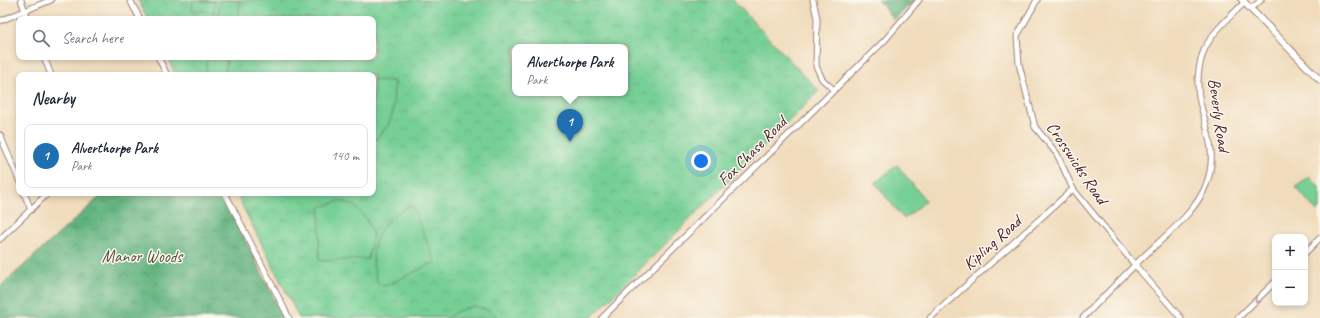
<!DOCTYPE html>
<meta charset="utf-8">
<style>
body{margin:0;font-family:Caveat,sans-serif;background:#f2f2f3;color:#1f2937}
.controls{position:absolute;right:12px;bottom:12px;display:grid;overflow:hidden;border-radius:8px;box-shadow:0 2px 6px #0003}
.controls button{width:36px;height:36px;display:grid;place-items:center;padding:0;border:0;border-bottom:1px solid #e0e1e3;background:#fff;color:#1f2937;font:20px sans-serif}
.you{position:absolute;left:701px;top:161px;width:14px;height:14px;margin:-10px;border:3px solid #fff;border-radius:50%;background:#1a73e8;box-shadow:0 0 0 6px #1a73e833}
.badge{display:grid;place-items:center;width:26px;height:26px;border-radius:50%;background:#1f6fb2;color:#fff;font-size:13px;font-weight:700}
.pin{position:absolute;translate:-50% -33px;filter:drop-shadow(0 1px 2px #0008)}
.pin::after{content:'';position:absolute;top:21px;width:14px;height:12px;background:inherit;clip-path:polygon(0 0,100% 0,50% 100%)}
.popup{position:absolute;left:512px;top:44px;width:116px;height:52px;box-sizing:border-box;display:grid;place-content:center;border-radius:8px;background:#fff;filter:drop-shadow(0 1px 3px #0005);font-size:13px;white-space:nowrap;color:#747a83}
.popup b{font-size:15px;color:#1f2937}
.popup::after{content:'';position:absolute;left:50%;top:100%;margin-left:-8px;border:8px solid transparent;border-top-color:#fff}
.list{margin:0;padding:0;list-style:none}
h2{display:flex;justify-content:space-between;align-items:center;height:52px;margin:0;padding:0 16px;font-size:17px}
h2 small{font-size:13px;font-weight:400;color:#747a83}
.list li{display:grid;grid-template-columns:26px 1fr auto;gap:12px;align-items:center;box-sizing:border-box;height:64px;margin:0 8px 8px;padding:0 8px;border:1px solid #e0e1e3;border-radius:8px}
.list b{display:block;font-size:15px;white-space:nowrap}
.list p{margin:0;font-size:13px;white-space:nowrap;color:#747a83}
.list em{font-size:13px;font-style:normal;color:#747a83}
.icon{flex:none;width:22px;height:22px;fill:none;stroke:currentColor;stroke-width:2;stroke-linecap:round;stroke-linejoin:round}
.map{position:relative;flex:none;width:1320px;height:318px;overflow:hidden}
.search{position:absolute;background:#fff;box-shadow:0 2px 6px #0003;left:16px;top:16px;width:360px;height:44px;display:flex;align-items:center;gap:10px;box-sizing:border-box;padding:0 14px;border-radius:8px;color:#747a83;font-size:15px}
.panel{position:absolute;background:#fff;box-shadow:0 2px 6px #0003;left:16px;top:72px;width:360px;height:124px;border-radius:8px}
.map>svg:first-child{display:block}
.forest{fill:url(#forest-crowns);stroke:#556854}
.park{fill:url(#park-crowns);stroke:#607760;fill-rule:evenodd}
.garden{fill:#76cf95;stroke:#607760}
.lines{fill:none;stroke-linecap:round;stroke-linejoin:round}
.minor-casing{stroke:#9d7e74;stroke-width:7}
.tertiary-casing{stroke:#9d7e74;stroke-width:8}
.minor{stroke:#fff;stroke-width:5}
.tertiary{stroke:#fff;stroke-width:6}
.oneway{stroke:#ae9aa0}
.labels{text-anchor:middle;dominant-baseline:central;stroke-width:3;stroke-linejoin:round;paint-order:stroke}
.street-label{font-size:17px;fill:#4a1f2b;stroke:#fbf7ec}
.park-label{font-size:17px;fill:#57544b;stroke:#fbf7ec}
</style>
<div class="map">
<svg width="1320" height="318" viewBox="0 0 1320 318">
<defs>
<pattern id="forest-crowns" width="20" height="18" patternUnits="userSpaceOnUse"><rect width="20" height="18" fill="#60b27e"/><path d="M2 6a3 3 0 1 1 6 0M12 15a3 3 0 1 1 6 0" fill="none" stroke="#519067"/></pattern>
<pattern id="park-crowns" width="20" height="18" patternUnits="userSpaceOnUse"><rect width="20" height="18" fill="#76cf95"/><path d="M2 6a3 3 0 1 1 6 0M12 15a3 3 0 1 1 6 0" fill="none" stroke="#68b181"/></pattern>
</defs>
<rect width="100%" height="100%" fill="#fbf7ec"/>
<filter id="ink" filterUnits="userSpaceOnUse"><feTurbulence type="fractalNoise" baseFrequency=".025" numOctaves="2"/><feDisplacementMap in="SourceGraphic" scale="8" xChannelSelector="R" yChannelSelector="G"/><feConvolveMatrix kernelMatrix="1 2 1 2 8 2 1 2 1" color-interpolation-filters="sRGB"/></filter>
<filter id="wash" filterUnits="userSpaceOnUse"><feTurbulence type="fractalNoise" baseFrequency=".012" numOctaves="4" result="noise"/><feDisplacementMap in="SourceGraphic" scale="16" xChannelSelector="R" yChannelSelector="G"/><feGaussianBlur stdDeviation="0.9" result="paint"/><feColorMatrix in="noise" values="0 0 0 0 0 0 0 0 0 0 0 0 0 0 0 0 0 1.4 0 .05"/><feComposite in="paint" operator="in"/></filter>
<g filter="url(#wash)">
<rect width="100%" height="100%" fill="#f0dcbc"/>
<g class="forest">
<polygon points="878,0 915,0 894,20"/>
<polygon points="104,193 222,193 284,318 0,318 0,287"/>
</g>
<path class="park" d="M138,0H733L819,91L591,318H299L236,193H373V75H176L167,57H373V19H148ZM515,47H625V93H515Z"/>
<g class="garden">
<polygon points="193,0 215,2 214,12 192,10"/>
<polygon points="220,0 240,1 238,19 218,19"/>
<polygon points="207,59 227,61 225,75 205,75"/>
<polygon points="373,80 394,81 393,112 388,125 373,143"/>
<polygon points="897,165 926,201 904,219 875,183"/>
<polygon points="1310,176 1320,189 1320,209 1317,212 1296,187"/>
<polygon points="340,201 355,206 366,219 373,234 368,259 319,261 320,207"/>
<path d="M412,205L435,262L385,286L378,283C365,249 379,218 412,205Z"/>
<path d="M475,306L488,310L499,318H447C455,311 465,308 475,306Z"/>
</g>
</g>
<g filter="url(#ink)">
<g class="lines">
<g class="minor-casing">
<g id="minor">
<polyline points="21,0 28,19"/>
<polyline points="130,0 140,19"/>
<polyline points="813,0 817,18 816,66 822,79 834,90"/>
<polyline points="1037,0 1017,36 1019,64 1035,127 1057,154 1073,189 1135,265 1181,318"/>
<polyline points="1251,9 1261,0"/>
<polyline points="0,21 51,0"/>
<polyline points="44,57 51,75"/>
<polyline points="158,57 167,75"/>
<polyline points="0,135 19,180"/>
<polyline points="24,193 31,210"/>
<polyline points="225,193 289,318"/>
<polyline points="0,239 48,193"/>
<polyline points="1305,253 1320,238"/>
<polyline points="602,318 885,40 919,0"/>
<polyline points="930,318 1073,189"/>
<path d="M1083,318C1100,300 1118,282 1136,264C1158,241 1195,215 1206,185C1218,155 1207,131 1200,102C1196,85 1198,64 1205,48C1214,30 1231,16 1245,2"/>
<polyline points="1238,318 1275,282"/>
</g>
</g>
<g class="tertiary-casing">
<polyline id="tertiary" points="1242,0 1320,80"/>
</g>
<use href="#minor" class="minor"/>
<use href="#tertiary" class="tertiary"/>
</g>
<defs><path id="oneway-chevron" d="M-2-3.5L2.5 0L-2 3.5" fill="none" stroke-width="1.6" stroke-linecap="round" stroke-linejoin="round"/></defs>
<use class="oneway" href="#oneway-chevron" transform="translate(1257 300) rotate(136)"/>
</g>
<g class="labels">
<g class="street-label">
<text transform="translate(1219 115) rotate(82)">Beverly Road</text>
<text transform="translate(752 151) rotate(-45)">Fox Chase Road</text>
<text transform="translate(1077 163) rotate(56)">Crosswicks Road</text>
<text transform="translate(992 243) rotate(-42)">Kipling Road</text>
</g>
<g class="park-label">
<text x="142" y="256">Manor Woods</text>
</g>
</g>
</svg>
<div class="controls">
<button>+</button>
<button>−</button>
</div>
<div class="you"></div>
<div class="pin badge" style="left:570px;top:142px">1</div>
<div class="popup"><b>Alverthorpe Park</b>Park</div>
<div class="search"><svg class="icon" aria-label="search" viewBox="0 0 24 24"><circle cx="10" cy="10" r="6"/><path d="M15 15l6 6"/></svg>Search here</div>
<section class="panel">
<h2>Nearby<small></small></h2>
<ul class="list">
<li><span class="badge">1</span><div><b>Alverthorpe Park</b><p>Park</p></div><em>140 m</em></li>
</ul>
</section>
</div>
